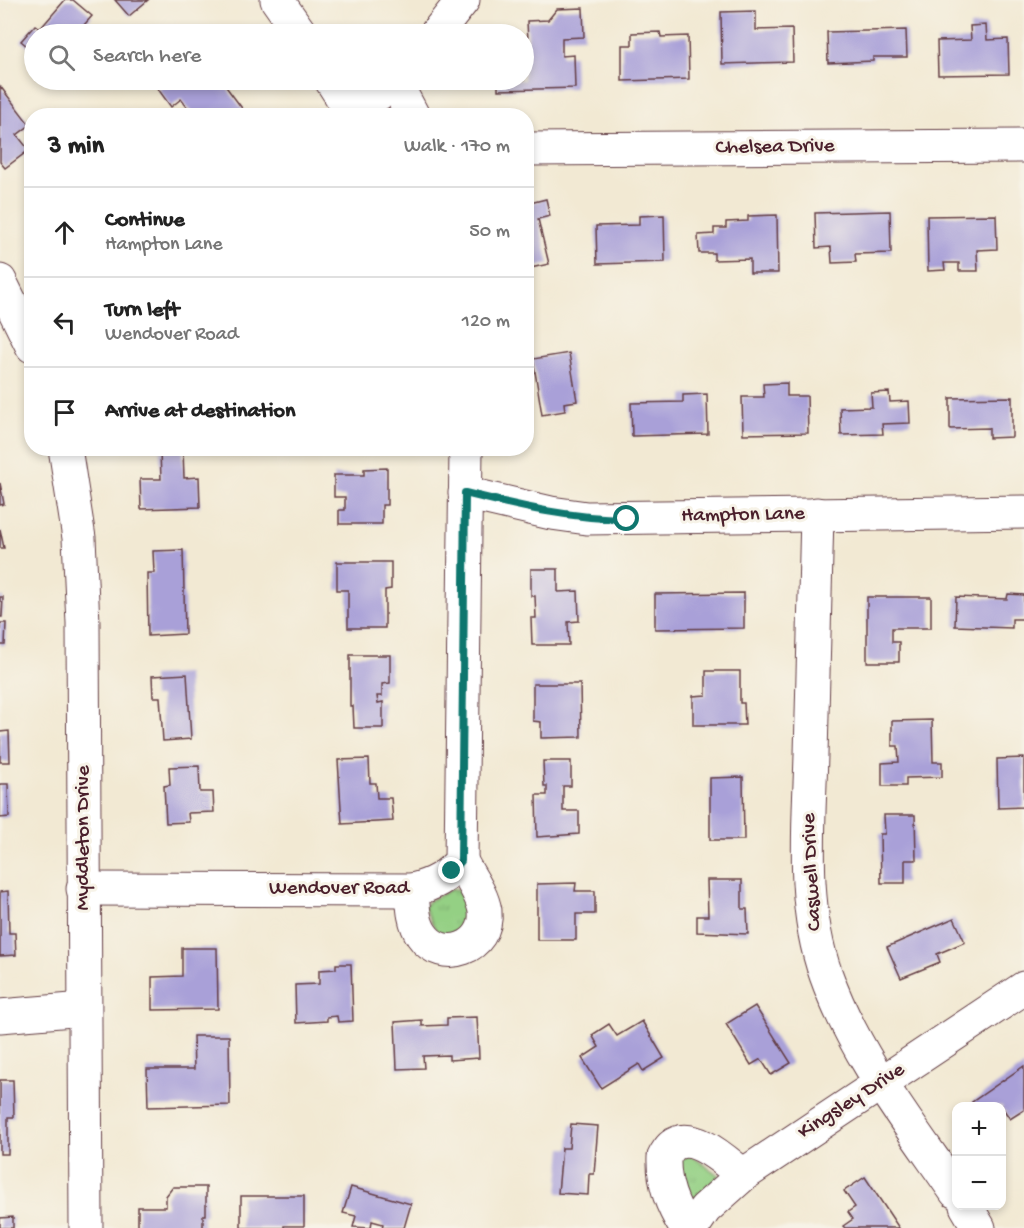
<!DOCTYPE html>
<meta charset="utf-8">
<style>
body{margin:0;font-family:"Gochi Hand",sans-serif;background:#f6f6f6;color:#222}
.controls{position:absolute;right:18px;bottom:18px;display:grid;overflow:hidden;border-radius:12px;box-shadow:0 3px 9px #0003}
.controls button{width:54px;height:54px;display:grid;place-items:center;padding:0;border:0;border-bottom:2px solid #e0e0e0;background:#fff;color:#222;font:30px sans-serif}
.stop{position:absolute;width:18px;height:18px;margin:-14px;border:4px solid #0f766e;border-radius:50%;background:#fff}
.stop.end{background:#0f766e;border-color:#fff;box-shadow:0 2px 6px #0008}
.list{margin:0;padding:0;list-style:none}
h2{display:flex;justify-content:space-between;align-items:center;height:78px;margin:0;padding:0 24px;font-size:26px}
h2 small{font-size:20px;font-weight:400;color:#767676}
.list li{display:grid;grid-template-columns:39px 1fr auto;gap:18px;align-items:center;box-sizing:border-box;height:90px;padding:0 24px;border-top:2px solid #e0e0e0}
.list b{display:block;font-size:22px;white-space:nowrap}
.list p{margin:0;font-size:20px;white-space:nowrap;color:#767676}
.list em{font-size:20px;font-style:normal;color:#767676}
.icon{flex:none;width:33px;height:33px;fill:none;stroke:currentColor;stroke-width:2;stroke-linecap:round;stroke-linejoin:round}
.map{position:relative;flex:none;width:1024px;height:1228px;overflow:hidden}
.search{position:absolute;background:#fff;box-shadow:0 3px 9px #0003;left:24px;top:24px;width:510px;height:66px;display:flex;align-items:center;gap:15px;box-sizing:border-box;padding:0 21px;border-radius:33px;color:#767676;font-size:22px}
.panel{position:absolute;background:#fff;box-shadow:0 3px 9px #0003;left:24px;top:108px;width:510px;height:348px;border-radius:24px}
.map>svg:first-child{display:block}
.grass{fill:url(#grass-tufts);stroke:#6f7858;stroke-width:1.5}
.building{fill:#a9a0d8}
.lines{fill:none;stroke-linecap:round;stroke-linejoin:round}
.minor-casing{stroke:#633d44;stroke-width:35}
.minor{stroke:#fff;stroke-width:33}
.route{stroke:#0f766e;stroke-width:8}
.labels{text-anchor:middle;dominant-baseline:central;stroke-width:6;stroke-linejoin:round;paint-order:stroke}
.street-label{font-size:21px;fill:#4a1f2b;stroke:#f7f3e8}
</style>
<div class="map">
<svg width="1024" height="1228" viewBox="0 0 1024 1228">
<defs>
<pattern id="grass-tufts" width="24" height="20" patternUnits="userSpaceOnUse" patternTransform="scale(1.5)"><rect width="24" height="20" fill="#94d084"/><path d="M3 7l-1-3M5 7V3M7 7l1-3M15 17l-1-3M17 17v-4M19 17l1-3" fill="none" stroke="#81b272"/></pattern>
</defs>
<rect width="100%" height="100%" fill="#f7f3e8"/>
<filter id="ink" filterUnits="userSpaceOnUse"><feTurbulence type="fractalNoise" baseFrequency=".0167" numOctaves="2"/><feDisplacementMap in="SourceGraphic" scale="12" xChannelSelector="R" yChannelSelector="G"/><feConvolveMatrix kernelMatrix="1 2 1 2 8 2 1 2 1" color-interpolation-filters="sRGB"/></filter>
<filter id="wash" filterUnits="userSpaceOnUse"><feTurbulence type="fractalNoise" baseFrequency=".008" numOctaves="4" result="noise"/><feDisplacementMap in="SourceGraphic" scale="24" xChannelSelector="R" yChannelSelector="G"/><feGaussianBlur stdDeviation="1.35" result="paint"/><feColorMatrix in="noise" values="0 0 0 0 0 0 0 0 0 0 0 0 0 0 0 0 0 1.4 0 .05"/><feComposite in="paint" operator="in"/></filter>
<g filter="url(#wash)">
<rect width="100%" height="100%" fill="#f2e9d3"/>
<g class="grass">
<polygon points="452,889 458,889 477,923 442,943 424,907 428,901"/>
<polygon points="685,1151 720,1176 688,1206 675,1159"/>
</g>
<g id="blocks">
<g class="building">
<polygon points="65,0 73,0 92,16 76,34 34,34 34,52 21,41 35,25 40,29"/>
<polygon points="115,0 148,0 129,16"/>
<polygon points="583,8 584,37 562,38 562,56 574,55 575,88 498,90 498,80 524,80 524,46 528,41 527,21 548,20 557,9"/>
<polygon points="756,11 756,30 792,29 793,62 722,64 721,12"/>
<polygon points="986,25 987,40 1008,39 1009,74 938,75 937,41 971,40 970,26"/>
<polygon points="906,30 907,57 873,57 873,61 828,63 827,32"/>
<polygon points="660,32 661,37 688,36 689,79 622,81 622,45 632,45 632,33"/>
<polygon points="170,80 221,80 244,111 238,116 194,116 181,99 171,107 158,89"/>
<polygon points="0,86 30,125 17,135 29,150 5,168 0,162"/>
<polygon points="546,199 550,216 538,219 549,264 526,269 526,204"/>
<polygon points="890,211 891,253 855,254 856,262 832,263 831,247 816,248 815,213"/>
<polygon points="664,215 665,262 597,264 596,226 639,225 639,216"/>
<polygon points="777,215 778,273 750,273 750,259 714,260 714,253 699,253 698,235 714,234 714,228 726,228 726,222 748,221 748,216"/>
<polygon points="996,215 997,249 977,250 978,271 959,271 959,263 944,263 945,270 928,271 927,216"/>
<polygon points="569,353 577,401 564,403 565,411 542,415 533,359"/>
<polygon points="787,383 787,396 807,396 808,433 743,434 742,397 764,397 763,384"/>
<polygon points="889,392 890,402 909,401 910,423 882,424 883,434 841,435 840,408 872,407 871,393"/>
<polygon points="707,394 708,434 632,436 631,403 683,402 683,395"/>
<polygon points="1012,397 1012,437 989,438 989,428 950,429 950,398"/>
<polygon points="183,450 184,478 199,477 200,507 141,509 140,479 161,479 160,451"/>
<polygon points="387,468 387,505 382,505 382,524 339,524 339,510 345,510 345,497 334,497 334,475 364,475 364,469"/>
<polygon points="0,483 4,504 0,505"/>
<polygon points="0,529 4,548 0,548"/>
<polygon points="183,550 185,634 148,636 147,573 154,573 153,551"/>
<polygon points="337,562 391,562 391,589 385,590 385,628 348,628 348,590 337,590"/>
<polygon points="531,569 558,569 558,592 578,591 579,621 568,622 569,645 532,645 531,618 536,618 535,596 531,596"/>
<polygon points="744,593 744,628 655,629 655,594"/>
<polygon points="1008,594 1024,595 1024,619 1012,619 1012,628 955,626 956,597 1007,599"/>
<polygon points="0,597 3,597 2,617 0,617"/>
<polygon points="867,597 931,597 931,628 892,628 892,642 899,642 899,662 867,662"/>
<polygon points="0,623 6,623 5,645 0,645"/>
<polygon points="350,655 390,655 390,683 382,684 382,696 377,696 378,703 383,702 383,728 354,728 353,706 350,706"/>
<polygon points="706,671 740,671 740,703 744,703 745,725 693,725 693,696 706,695"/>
<polygon points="187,674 191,739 163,741 160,697 153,697 152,676"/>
<polygon points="533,684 580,684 581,737 541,738 541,722 533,721"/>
<polygon points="932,720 933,762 942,762 942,777 906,778 906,786 882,786 882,763 899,762 898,746 892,746 892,721"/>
<polygon points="9,731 10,762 0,762 0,732"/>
<polygon points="1024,758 1024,807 998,808 997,759"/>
<polygon points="369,759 370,783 376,783 377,798 391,798 393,821 342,824 338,760"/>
<polygon points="543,761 571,761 571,786 563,786 563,811 579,811 579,834 537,837 536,795 547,795 547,786 544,786"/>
<polygon points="199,766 200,792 213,792 214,812 188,813 189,822 166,823 164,786 170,785 169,767"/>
<polygon points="743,777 744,840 710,840 710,778"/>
<polygon points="0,784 8,784 9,817 0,818"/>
<polygon points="884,815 915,815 916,860 905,860 905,883 881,883 880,834 885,834"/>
<polygon points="707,880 742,880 742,909 747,909 748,934 697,932 697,916 708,916"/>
<polygon points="576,883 575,891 595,891 595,914 576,914 576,940 537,940 537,884"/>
<polygon points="8,891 9,933 15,933 16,955 0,956 0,892"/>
<polygon points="954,918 965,942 937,954 940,962 901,978 887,947"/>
<polygon points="182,948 217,948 218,1009 152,1010 152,977 182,976"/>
<polygon points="336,964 351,964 353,1021 338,1022 337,1016 327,1017 327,1021 296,1023 295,985 319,984 319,970 336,969"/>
<polygon points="755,1006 791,1063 771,1075 761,1059 751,1065 726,1024"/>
<polygon points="477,1017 479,1058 449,1060 449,1055 423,1056 424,1068 397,1069 395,1022 422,1020 422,1026 447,1025 447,1018"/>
<polygon points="642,1021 664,1058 643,1071 639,1064 601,1088 582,1058 599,1047 592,1035 609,1024 617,1036"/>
<polygon points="193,1036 229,1036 230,1105 148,1107 147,1069 194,1069"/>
<polygon points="1024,1066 1024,1110 1010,1119 1004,1110 1002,1112 1002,1106 975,1106 972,1102"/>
<polygon points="0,1080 13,1080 14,1117 8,1117 8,1154 0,1154"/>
<polygon points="571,1124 598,1126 594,1174 589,1174 588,1195 558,1193 562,1148 569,1148"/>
<polygon points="865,1177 899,1228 845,1228 843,1226 853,1219 848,1212 855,1207 844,1191"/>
<polygon points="173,1187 206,1187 206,1215 203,1215 203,1228 138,1228 138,1207 166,1207 166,1196"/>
<polygon points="351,1187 411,1204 404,1228 382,1228 383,1224 372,1221 371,1228 353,1227 356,1216 343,1213"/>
<polygon points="241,1196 304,1196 304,1226 284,1226 284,1228 241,1228"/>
<polygon points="13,1217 13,1228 0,1228 0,1218"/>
</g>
</g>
</g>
<g filter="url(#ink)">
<use href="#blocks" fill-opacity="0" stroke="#633d44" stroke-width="1.5"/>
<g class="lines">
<g class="minor-casing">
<g id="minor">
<polyline points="277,0 301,34"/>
<polyline points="436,34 463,0"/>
<polyline points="331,80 354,116"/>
<polyline points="396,84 413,116"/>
<polyline points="352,111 400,80"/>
<polyline points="526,149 1024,146"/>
<polyline points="0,281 32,346"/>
<polyline points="65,448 79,538 83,623 86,1228"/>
<polyline points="465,493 551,513 587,518 1024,512"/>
<path d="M817,514C815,594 813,675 811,755C809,827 801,905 826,975C854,1054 909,1124 956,1192"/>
<path d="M83,889L412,890C433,885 447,877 461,861L466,448"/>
<path d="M412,890C413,905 413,922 422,935C442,965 489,948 485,911C482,893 469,877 461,861"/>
<polyline points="0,1016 84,1009"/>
<polyline points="966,1206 979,1228"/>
<path d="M686,1228C672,1206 663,1184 664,1157C666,1154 669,1148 672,1146C693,1129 727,1163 743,1175"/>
<polyline points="692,1228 705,1209 743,1175 1024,988"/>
</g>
</g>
<use href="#minor" class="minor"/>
</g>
</g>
<g class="lines" filter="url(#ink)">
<path class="route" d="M452,871L461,861L465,493C522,507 568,518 627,519"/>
</g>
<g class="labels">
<g class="street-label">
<text transform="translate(775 148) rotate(-1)">Chelsea Drive</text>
<text transform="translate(743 516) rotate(-1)">Hampton Lane</text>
<text transform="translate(84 838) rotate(-90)">Myddleton Drive</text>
<text transform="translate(813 872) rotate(-93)">Caswell Drive</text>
<text x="339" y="889">Wendover Road</text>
<text transform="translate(852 1102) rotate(-33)">Kingsley Drive</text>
</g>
</g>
</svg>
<div class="controls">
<button>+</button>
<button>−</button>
</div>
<div class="stop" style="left:627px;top:519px"></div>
<div class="stop end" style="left:452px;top:871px"></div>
<div class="search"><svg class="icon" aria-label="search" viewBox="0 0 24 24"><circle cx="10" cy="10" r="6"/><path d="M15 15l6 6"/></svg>Search here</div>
<section class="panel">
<h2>3 min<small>Walk · 170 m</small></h2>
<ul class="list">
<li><svg class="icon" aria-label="ahead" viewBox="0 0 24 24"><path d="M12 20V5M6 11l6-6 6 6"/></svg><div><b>Continue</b><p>Hampton Lane</p></div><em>50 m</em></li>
<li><svg class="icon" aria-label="left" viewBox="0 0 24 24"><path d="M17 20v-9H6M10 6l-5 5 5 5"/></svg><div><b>Turn left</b><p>Wendover Road</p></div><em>120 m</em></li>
<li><svg class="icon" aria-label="arrive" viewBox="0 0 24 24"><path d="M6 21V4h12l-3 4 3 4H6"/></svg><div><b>Arrive at destination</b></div></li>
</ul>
</section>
</div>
